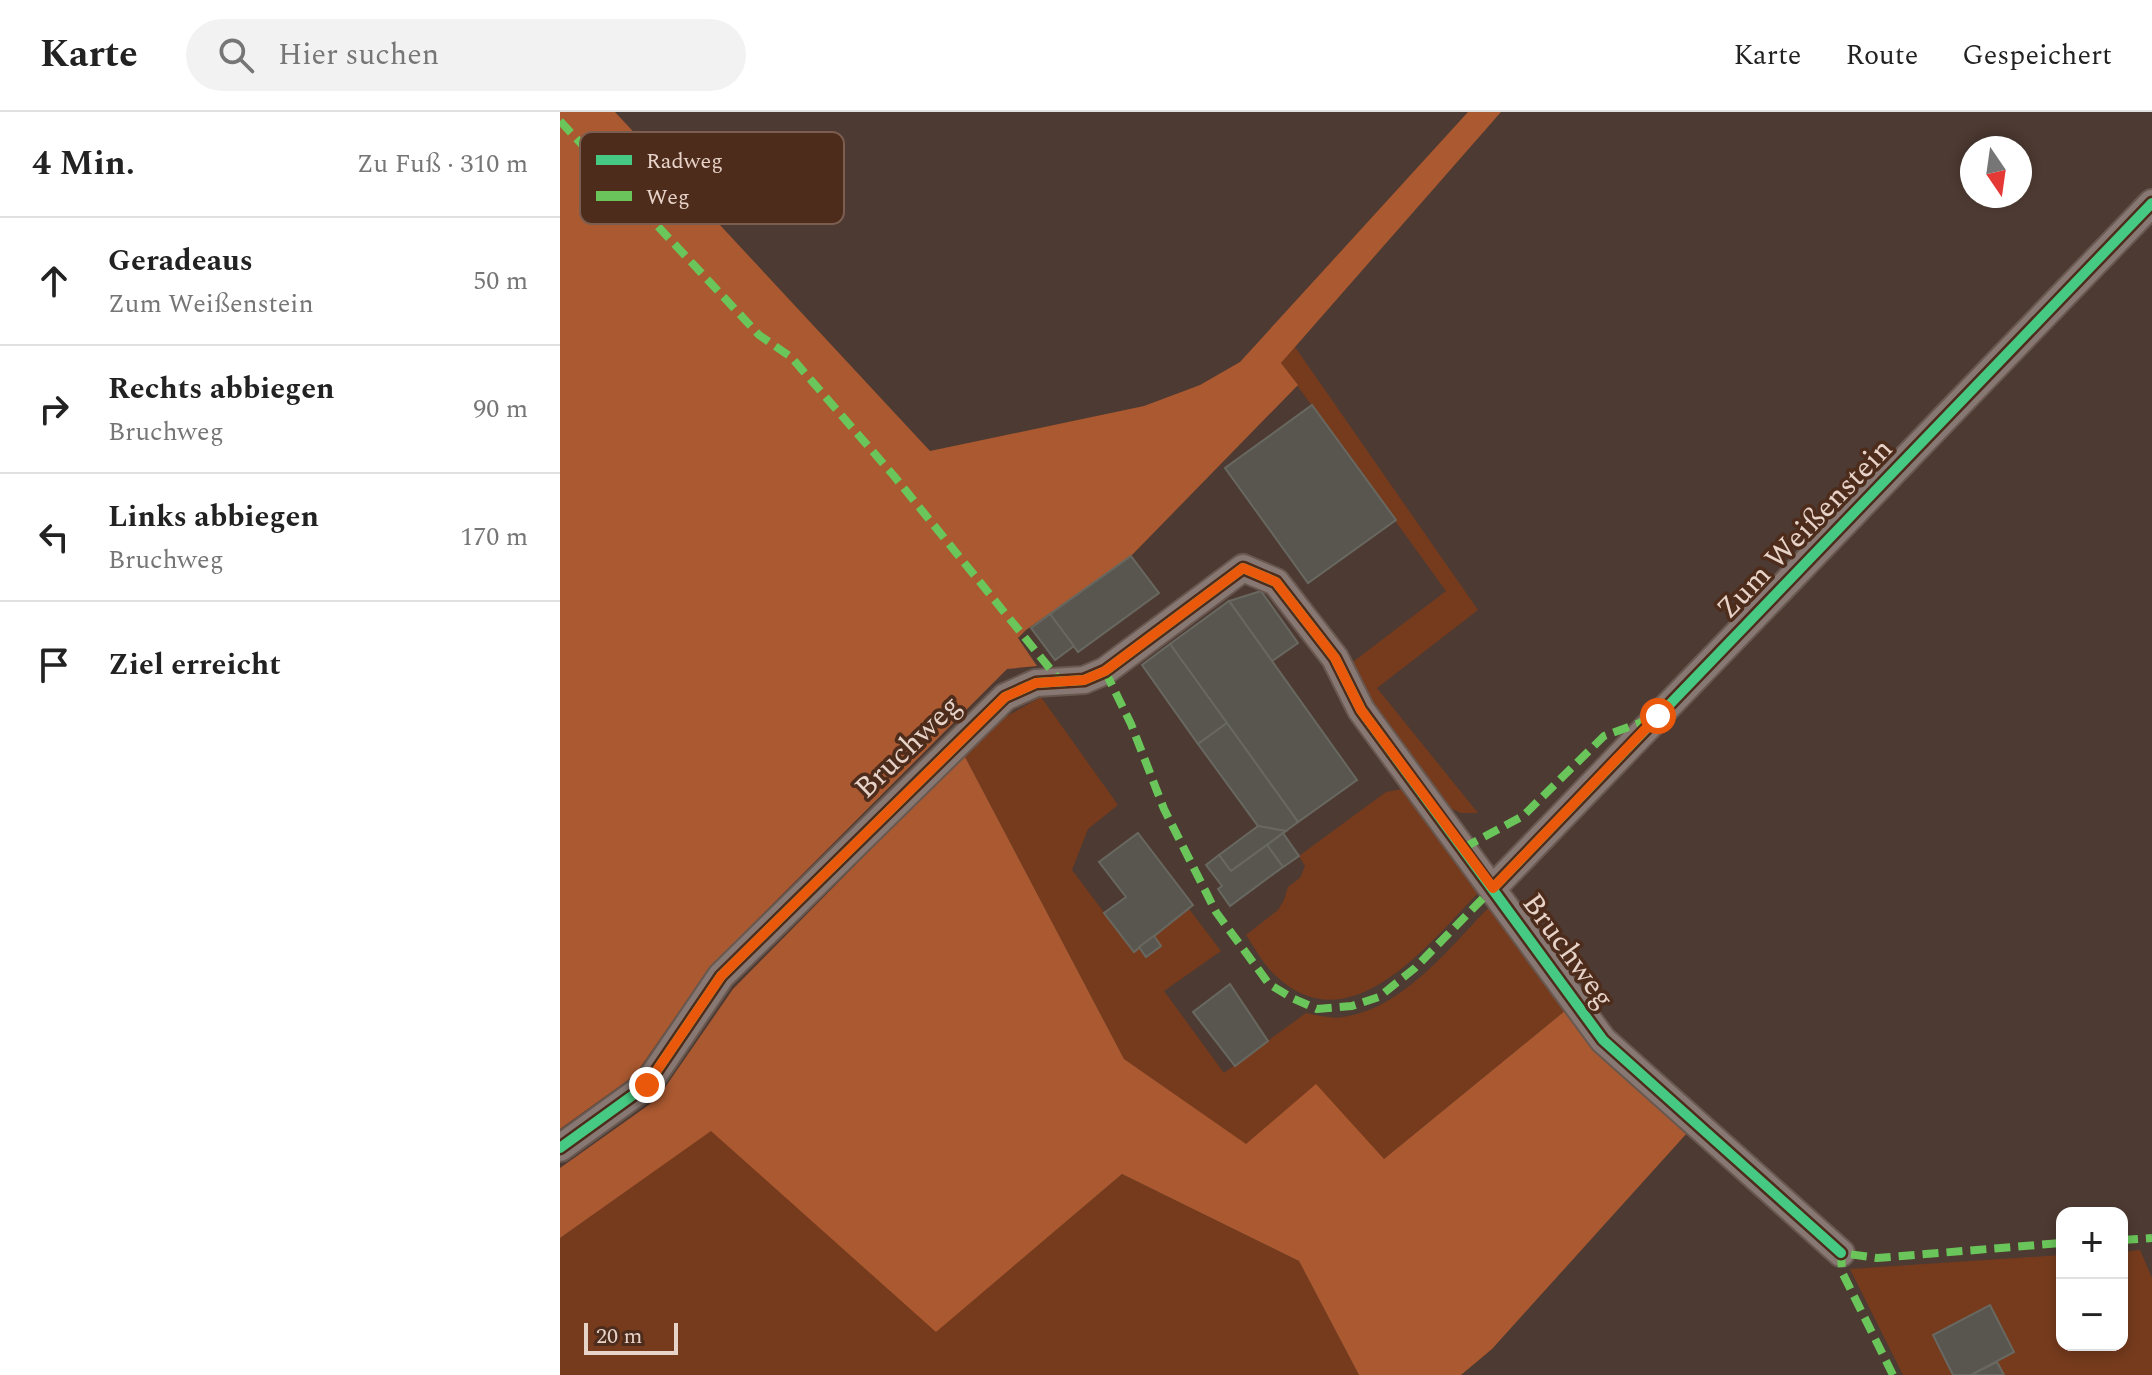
<!DOCTYPE html>
<html lang="de">
<meta charset="utf-8">
<style>
body{margin:0;font-family:Spectral,serif;background:#f2f2f2;color:#222}
.controls{position:absolute;right:24px;bottom:24px;display:grid;overflow:hidden;border-radius:16px;box-shadow:0 4px 12px #0003}
.controls button{width:72px;height:72px;display:grid;place-items:center;padding:0;border:0;border-bottom:2px solid #e0e0e0;background:#fff;color:#222;font:40px sans-serif}
.compass{position:absolute;left:1400px;top:24px;width:72px;height:72px;border-radius:50%;background:#fff;box-shadow:0 4px 12px #0003;rotate:167deg}
.scale{position:absolute;left:24px;bottom:20px;width:94px;box-sizing:border-box;padding-left:8px;border:4px solid #e8d3c9;border-top:0;font-size:22px;line-height:28px;white-space:nowrap;color:#e8d3c9;-webkit-text-stroke:6px #4d2c1c;paint-order:stroke}
.stop{position:absolute;width:24px;height:24px;margin:-18px;border:6px solid #ea580c;border-radius:50%;background:#fff}
.stop.end{background:#ea580c;border-color:#fff;box-shadow:0 2px 8px #0008}
.list{margin:0;padding:0;list-style:none}
h2{display:flex;justify-content:space-between;align-items:center;height:104px;margin:0;padding:0 32px;font-size:34px}
h2 small{font-size:26px;font-weight:400;color:#767676}
.list li{display:grid;grid-template-columns:52px 1fr auto;gap:24px;align-items:center;box-sizing:border-box;height:128px;padding:0 32px;border-top:2px solid #e0e0e0}
.list b{display:block;font-size:30px;white-space:nowrap}
.list p{margin:0;font-size:26px;white-space:nowrap;color:#767676}
.list em{font-size:26px;font-style:normal;color:#767676}
.icon{flex:none;width:44px;height:44px;fill:none;stroke:currentColor;stroke-width:2;stroke-linecap:round;stroke-linejoin:round}
.map{position:relative;flex:none;width:1592px;height:1263px;overflow:hidden}
header{display:flex;align-items:center;gap:48px;box-sizing:border-box;height:112px;padding:0 40px;background:#fff;border-bottom:2px solid #e0e0e0}
header strong{font-size:38px}
nav{display:flex;gap:44px;margin-inline-start:auto;font-size:28px}
.search{width:560px;height:72px;background:#f2f2f2;display:flex;align-items:center;gap:20px;box-sizing:border-box;padding:0 28px;border-radius:44px;color:#767676;font-size:30px}
main{display:flex}
aside{flex:1;background:#fff}
.map>svg:first-child{display:block}
.green{fill:#763b1d}
.forest{fill:#aa5930}
.building{fill:#58564f;stroke:#686860;stroke-width:2}
.lines{fill:none;stroke-linecap:round;stroke-linejoin:round}
.minor-casing{stroke:#685850;stroke-width:30}
.minor{stroke:#887873;stroke-width:26}
.quiet{stroke:#6ac65a;stroke-width:8;stroke-dasharray:16 8;stroke-linecap:butt}
.cycleway-casing{stroke:#4d2c1c;stroke-width:15}
.cycleway{stroke:#46c982;stroke-width:10}
.route{stroke:#ea580c;stroke-width:10}
.labels{text-anchor:middle;dominant-baseline:central;stroke-width:7;stroke-linejoin:round;paint-order:stroke}
.street-label{font-size:30px;fill:#e8d3c9;stroke:#4d2c1c}
.key{fill:#4d2c1c;stroke:#7c5e50;stroke-width:2}
.key-label{font-size:22px;fill:#e8d3c9}
</style>
<header>
<strong>Karte</strong>
<div class="search"><svg class="icon" aria-label="search" viewBox="0 0 24 24"><circle cx="10" cy="10" r="6"/><path d="M15 15l6 6"/></svg>Hier suchen</div>
<nav><a>Karte</a><a>Route</a><a>Gespeichert</a></nav>
</header>
<main>
<aside>
<h2>4 Min.<small>Zu Fuß · 310 m</small></h2>
<ul class="list">
<li><svg class="icon" aria-label="ahead" viewBox="0 0 24 24"><path d="M12 20V5M6 11l6-6 6 6"/></svg><div><b>Geradeaus</b><p>Zum Weißenstein</p></div><em>50 m</em></li>
<li><svg class="icon" aria-label="right" viewBox="0 0 24 24"><path d="M7 20v-9h11M14 6l5 5-5 5"/></svg><div><b>Rechts abbiegen</b><p>Bruchweg</p></div><em>90 m</em></li>
<li><svg class="icon" aria-label="left" viewBox="0 0 24 24"><path d="M17 20v-9H6M10 6l-5 5 5 5"/></svg><div><b>Links abbiegen</b><p>Bruchweg</p></div><em>170 m</em></li>
<li><svg class="icon" aria-label="arrive" viewBox="0 0 24 24"><path d="M6 21V4h12l-3 4 3 4H6"/></svg><div><b>Ziel erreicht</b></div></li>
</ul>
</aside>
<div class="map">
<svg width="1592" height="1263" viewBox="0 0 1592 1263">
<rect width="100%" height="100%" fill="#4d3a32"/>
<g class="green">
<polygon points="735,235 918,498 817,576 918,701 901,701 884,693 837,634 789,553 886,479 721,251"/>
<path d="M481,585L558,693L528,717L512,758L573,839L579,835L586,845L601,834L594,824L629,797L661,839L604,879L664,961L746,901C758,903 771,907 783,905C843,897 891,834 931,793L1006,898L824,1047L686,1033L564,947L404,643L440,608Z"/>
<path d="M847,676L920,779C871,829 790,936 715,863C703,852 695,836 686,823L718,798L724,788L728,775L740,766L745,754L739,744L826,680Z"/>
<polygon points="151,1018 376,1219 562,1062 739,1149 799,1263 0,1263 0,1126"/>
<polygon points="1580,1138 1592,1166 1592,1263 1444,1263 1437,1250 1454,1240 1430,1194 1373,1223 1393,1263 1343,1263 1290,1157 1502,1143 1502,1233 1562,1233 1562,1140"/>
</g>
<g class="forest">
<polygon points="0,0 55,0 370,339 584,294 640,273 680,250 908,0 941,0 721,251 738,273 571,444 466,518 458,526 477,554 447,557 150,855 75,963 0,1017"/>
<polygon points="404,643 564,947 686,1032 756,972 824,1047 1006,898 1032,935 1128,1020 932,1237 901,1263 799,1263 739,1149 562,1062 376,1220 151,1019 0,1126 0,1056 97,987 173,877"/>
</g>
<g class="building">
<polygon points="752,293 836,408 748,471 665,356"/>
<polygon points="571,444 599,481 518,540 490,502"/>
<polygon points="701,479 738,531 712,549 669,489"/>
<polygon points="669,489 797,668 738,710 610,532"/>
<polygon points="490,502 514,534 495,548 471,516"/>
<polygon points="610,532 667,611 638,632 582,553"/>
<polygon points="667,611 738,710 726,719 698,714 638,632"/>
<polygon points="698,714 726,719 671,759 659,743"/>
<polygon points="578,721 633,793 574,840 544,801 566,785 539,750"/>
<polygon points="723,721 739,744 723,755 707,733"/>
<polygon points="707,733 723,755 670,794 658,777 662,774 646,753 659,743 671,759"/>
<polygon points="594,824 601,834 586,845 579,835"/>
<polygon points="670,872 708,929 675,954 633,900"/>
<polygon points="1430,1193 1454,1240 1411,1263 1393,1263 1373,1223"/>
<polygon points="1437,1250 1444,1263 1411,1263"/>
</g>
<g class="lines">
<g class="minor-casing">
<g id="minor">
<polyline points="933,776 1592,91"/>
<polyline points="0,1036 87,973 161,864 445,585 476,571 524,568 545,559 683,456 716,470 775,546 801,598 1043,928 1281,1141"/>
</g>
</g>
<use href="#minor" class="minor"/>
<g class="quiet">
<polyline points="0,9 199,223 231,245 334,364 500,569"/>
<polyline points="545,559 571,612 604,697 656,800 709,872 732,886 757,897 792,894 819,885 855,856 933,776"/>
<polyline points="903,736 963,704 1044,624 1091,607"/>
<polyline points="1562,1128 1592,1126"/>
<polyline points="1333,1263 1282,1160 1281,1141 1317,1146 1502,1131"/>
</g>
<g class="cycleway-casing">
<g id="cycleway">
<polyline points="933,776 1592,91"/>
<polyline points="0,1036 87,973 161,864 445,585 476,571 524,568 545,559 683,456 716,470 775,546 801,598 1043,928 1281,1141"/>
</g>
</g>
<use href="#cycleway" class="cycleway"/>
</g>
<g class="lines">
<polyline class="route" points="87,973 161,864 445,585 476,571 524,568 545,559 683,456 716,470 775,546 801,598 933,776 1098,604"/>
</g>
<g class="labels">
<g class="street-label">
<text transform="translate(1245 417) rotate(-46)">Zum Weißenstein</text>
<text transform="translate(348 635) rotate(-44)">Bruchweg</text>
<text transform="translate(1008 839) rotate(54)">Bruchweg</text>
</g>
</g>
<rect x="20" y="20" width="264" height="92" rx="12" class="key"/>
<rect x="36" y="43" width="36" height="10" fill="#46c982"/>
<rect x="36" y="79" width="36" height="10" fill="#6ac65a"/>
<g class="key-label">
<text x="86" y="56">Radweg</text>
<text x="86" y="92">Weg</text>
</g>
</svg>
<div class="controls">
<button>+</button>
<button>−</button>
</div>
<svg class="compass" viewBox="-18 -18 36 36"><path d="M0-13l5 13h-10z" fill="#e53935"/><path d="M0 13l5-13h-10z" fill="#767676"/></svg>
<div class="scale">20 m</div>
<div class="stop" style="left:1098px;top:604px"></div>
<div class="stop end" style="left:87px;top:973px"></div>
</div>
</main>
